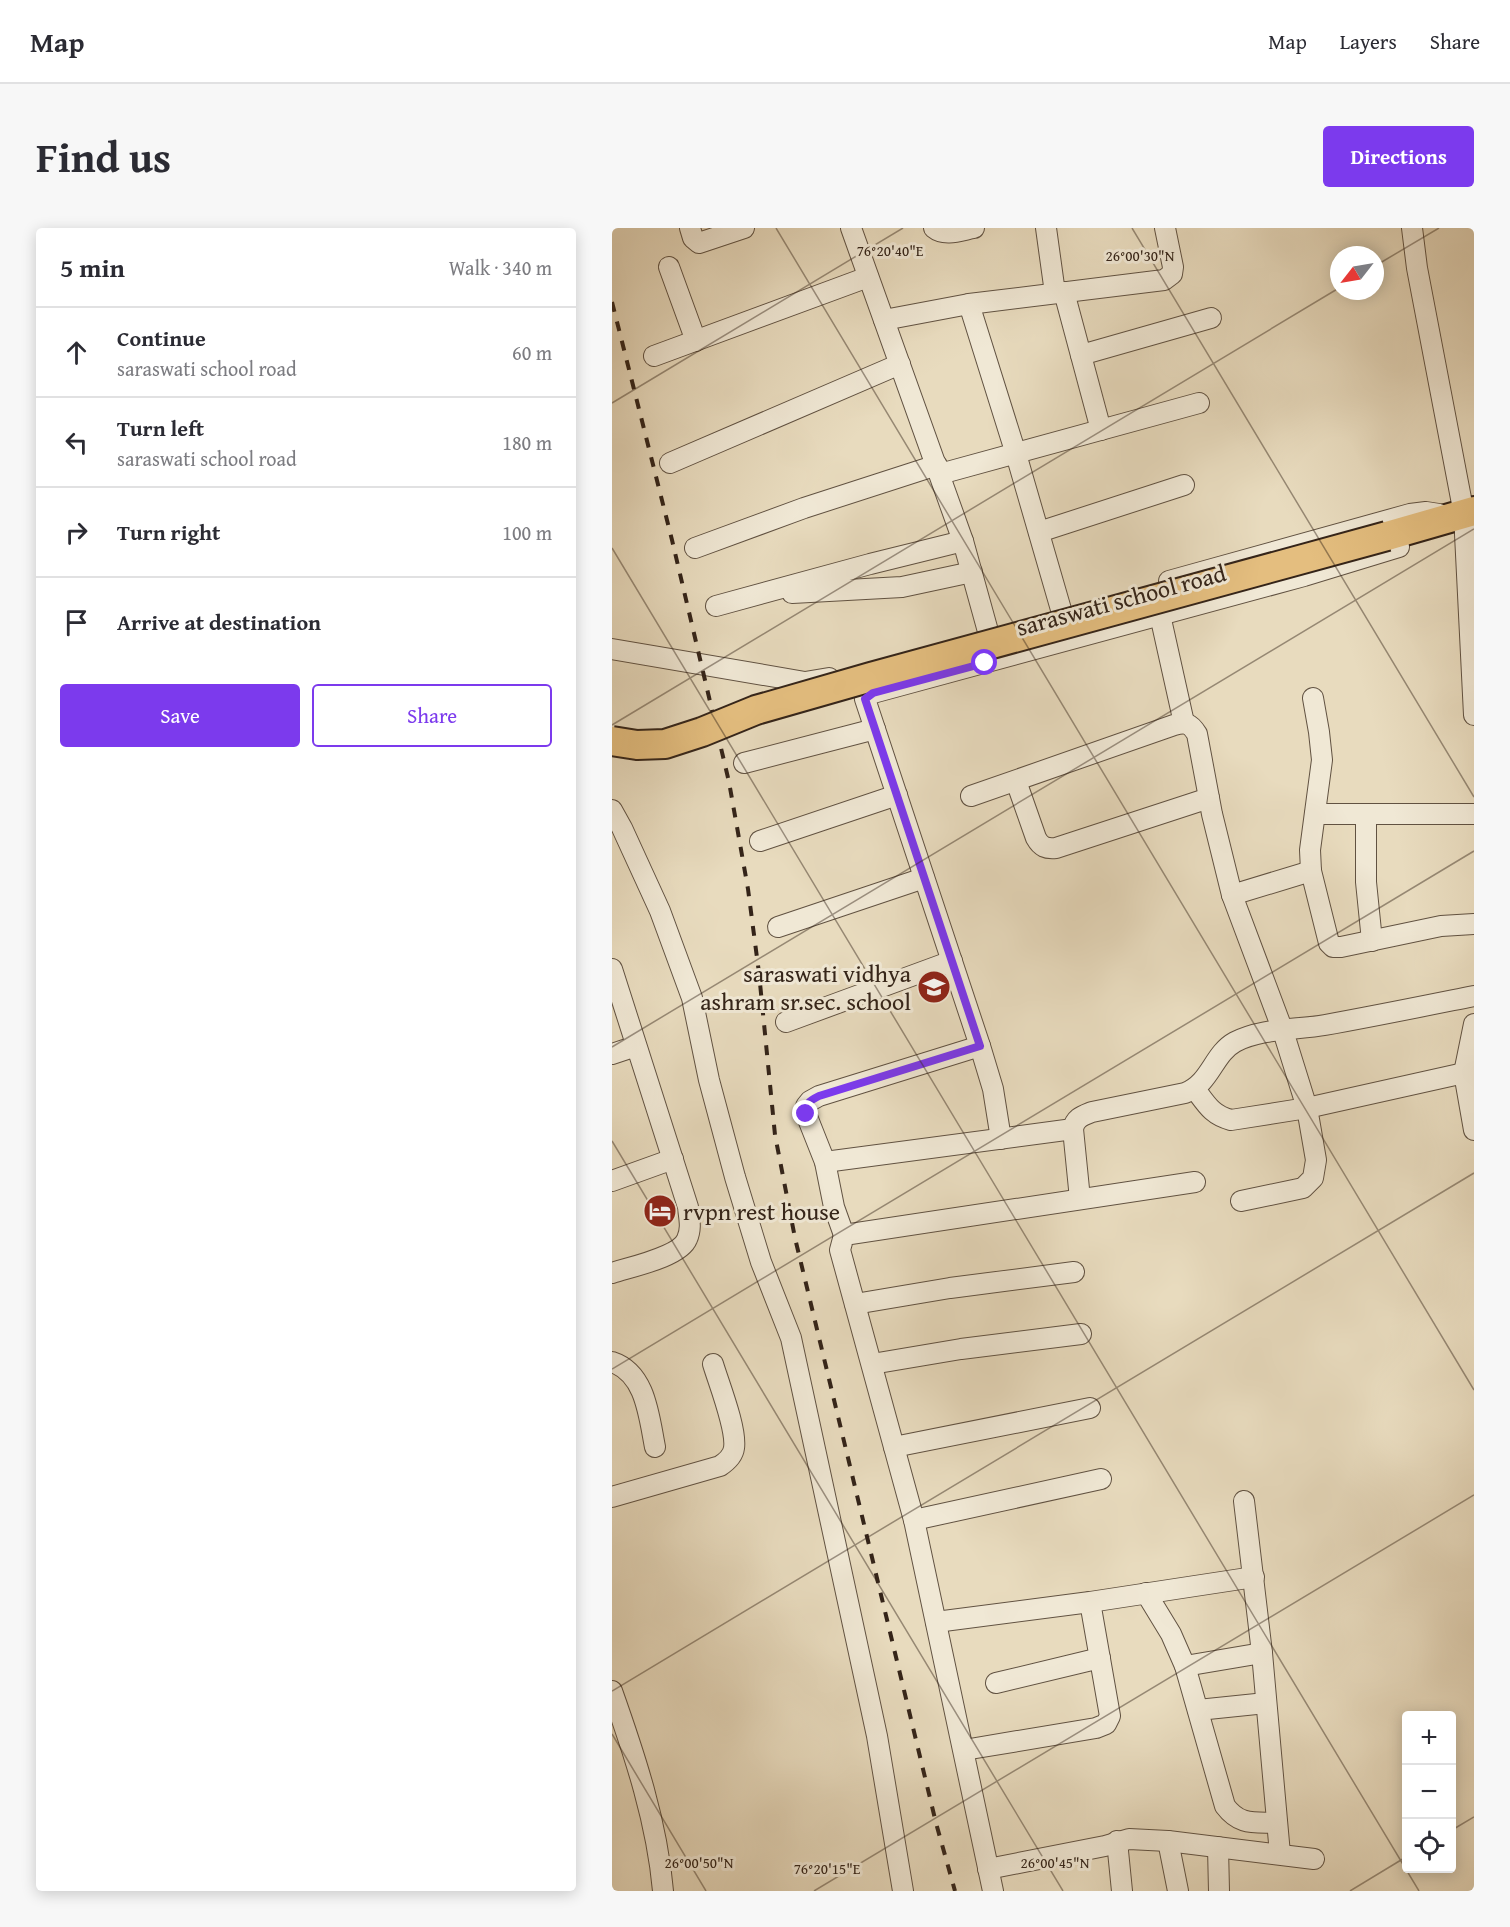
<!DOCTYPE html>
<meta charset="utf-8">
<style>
body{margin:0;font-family:"Gentium Book Plus",serif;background:#f7f7f7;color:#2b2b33}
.controls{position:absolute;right:18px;bottom:18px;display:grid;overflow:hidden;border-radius:6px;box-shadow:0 3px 15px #0003}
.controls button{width:54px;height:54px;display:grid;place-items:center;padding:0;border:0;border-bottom:2px solid #e1e1e2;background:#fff;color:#2b2b33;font:30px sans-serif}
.compass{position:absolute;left:718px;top:18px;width:54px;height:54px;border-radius:50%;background:#fff;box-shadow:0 3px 15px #0003;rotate:239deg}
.stop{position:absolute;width:18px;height:18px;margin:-14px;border:4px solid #7c3aed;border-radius:50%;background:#fff}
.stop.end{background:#7c3aed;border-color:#fff;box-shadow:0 2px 6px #0008}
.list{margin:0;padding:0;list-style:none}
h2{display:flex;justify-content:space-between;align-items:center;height:78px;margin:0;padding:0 24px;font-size:26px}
h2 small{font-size:20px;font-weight:400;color:#7c7c81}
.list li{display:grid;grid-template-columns:39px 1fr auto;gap:18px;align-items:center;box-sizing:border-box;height:90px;padding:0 24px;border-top:2px solid #e1e1e2}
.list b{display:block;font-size:22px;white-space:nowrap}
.list p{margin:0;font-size:20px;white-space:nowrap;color:#7c7c81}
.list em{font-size:20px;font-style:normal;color:#7c7c81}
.actions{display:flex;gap:12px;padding:18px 24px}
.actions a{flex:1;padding:14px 0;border:2px solid #7c3aed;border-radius:6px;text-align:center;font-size:21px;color:#7c3aed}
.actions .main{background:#7c3aed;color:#fff}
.icon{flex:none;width:33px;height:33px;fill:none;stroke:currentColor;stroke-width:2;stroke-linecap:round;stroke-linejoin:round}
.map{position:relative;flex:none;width:862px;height:1663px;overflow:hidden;border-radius:6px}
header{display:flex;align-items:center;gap:36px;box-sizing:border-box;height:84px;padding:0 30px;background:#fff;border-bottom:2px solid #e1e1e2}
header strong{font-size:28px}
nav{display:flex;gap:33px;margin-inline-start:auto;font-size:21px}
.intro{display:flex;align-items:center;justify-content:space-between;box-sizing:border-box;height:144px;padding:0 36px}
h1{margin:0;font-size:42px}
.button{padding:15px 27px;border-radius:6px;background:#7c3aed;color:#fff;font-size:21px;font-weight:700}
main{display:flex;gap:36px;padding:0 36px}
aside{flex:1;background:#fff;border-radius:6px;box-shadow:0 3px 15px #0003}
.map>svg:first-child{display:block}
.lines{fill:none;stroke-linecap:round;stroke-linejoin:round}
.minor-casing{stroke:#615242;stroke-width:22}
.highway-casing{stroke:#342419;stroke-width:32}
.minor{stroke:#f0e8d5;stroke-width:20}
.highway{stroke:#e4be7f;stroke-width:28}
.rail{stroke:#342419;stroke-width:4;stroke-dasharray:10 10;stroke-linecap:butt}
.highway-bridge-casing{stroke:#342419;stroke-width:32;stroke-linecap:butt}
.highway-bridge{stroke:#e4be7f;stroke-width:28}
.route{stroke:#7c3aed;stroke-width:8}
.ticks{fill:none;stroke:#342419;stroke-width:1.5;stroke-opacity:0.45}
.labels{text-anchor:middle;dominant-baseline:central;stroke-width:6;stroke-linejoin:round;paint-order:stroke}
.street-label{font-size:24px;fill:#342419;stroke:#f0e8d5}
.poi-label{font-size:24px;fill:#342419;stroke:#f0e8d5;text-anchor:end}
.ticks-label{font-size:15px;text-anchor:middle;fill:#342419;stroke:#f0e8d5;stroke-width:6;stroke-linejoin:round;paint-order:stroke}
</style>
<header>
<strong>Map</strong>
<nav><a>Map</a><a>Layers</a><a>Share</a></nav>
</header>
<div class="intro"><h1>Find us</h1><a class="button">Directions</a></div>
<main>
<aside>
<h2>5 min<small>Walk · 340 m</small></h2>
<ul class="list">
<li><svg class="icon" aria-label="ahead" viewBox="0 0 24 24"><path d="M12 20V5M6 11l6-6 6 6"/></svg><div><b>Continue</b><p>saraswati school road</p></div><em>60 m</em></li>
<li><svg class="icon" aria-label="left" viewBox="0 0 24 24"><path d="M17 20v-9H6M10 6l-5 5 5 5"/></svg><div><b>Turn left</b><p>saraswati school road</p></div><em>180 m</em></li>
<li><svg class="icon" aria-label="right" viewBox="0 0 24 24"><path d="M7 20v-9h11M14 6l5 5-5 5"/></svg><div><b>Turn right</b></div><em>100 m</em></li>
<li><svg class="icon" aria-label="arrive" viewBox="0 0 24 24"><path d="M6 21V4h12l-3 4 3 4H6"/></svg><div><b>Arrive at destination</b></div></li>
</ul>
<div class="actions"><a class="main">Save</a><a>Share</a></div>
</aside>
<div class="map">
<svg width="862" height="1663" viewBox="0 0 862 1663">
<rect width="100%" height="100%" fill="#e8dbbe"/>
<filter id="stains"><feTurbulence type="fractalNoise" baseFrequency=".00333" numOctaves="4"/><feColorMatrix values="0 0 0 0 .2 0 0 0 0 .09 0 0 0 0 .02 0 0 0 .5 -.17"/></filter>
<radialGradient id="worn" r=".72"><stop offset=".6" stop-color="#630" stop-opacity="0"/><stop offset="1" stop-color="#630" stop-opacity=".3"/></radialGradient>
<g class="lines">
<g class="minor-casing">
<g id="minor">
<polyline points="78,0 81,10 87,15 132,0"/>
<polyline points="239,0 351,313 377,407"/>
<path d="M322,0C333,9 350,2 362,0"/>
<polyline points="434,0 443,65"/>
<polyline points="800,0 805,40 852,286 862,487"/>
<polyline points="57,39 84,113"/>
<polyline points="452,64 489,202"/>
<polyline points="357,76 404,226 450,385"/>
<polyline points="272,92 357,76 552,52 560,46 561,39 553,0"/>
<polyline points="469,127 599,90"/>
<polyline points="42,128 256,49"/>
<polyline points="58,235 288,136"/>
<polyline points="328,246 587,175"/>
<polyline points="427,304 572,257"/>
<polyline points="83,320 192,280 325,237"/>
<polyline points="557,353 798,286 814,284 827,286"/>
<polyline points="180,365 290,359 360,344"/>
<polyline points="104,378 258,336 351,313"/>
<polyline points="548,387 572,495"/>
<polyline points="0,421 193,454 217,450"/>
<polyline points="701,470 707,504 710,532 698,622 699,643 717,715 721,719 729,719 829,698 862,696"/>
<polyline points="132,535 263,501"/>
<path d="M404,553L424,610C429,619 434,621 444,620L597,570"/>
<path d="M359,568L562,497C574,494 578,495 585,506L600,586L620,667L671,803L695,880L704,932L701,950L691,960L629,973"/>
<polyline points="0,582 10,600 48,683 80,770 97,852 123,949 149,1034 179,1110 265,1508 291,1663"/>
<polyline points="703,586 862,586"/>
<polyline points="754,586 754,654 760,713"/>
<polyline points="148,613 285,567"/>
<polyline points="620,667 699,643"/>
<polyline points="166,699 312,650"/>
<path d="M0,741L76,979C77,990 80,1000 75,1011C68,1029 18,1039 0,1045"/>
<polyline points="174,794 340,733"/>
<polyline points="862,796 852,845 862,902"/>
<polyline points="0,826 24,818"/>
<path d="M583,861C595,877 600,887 619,892L695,880L852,845"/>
<polyline points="389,911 381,861 368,818 253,471 261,465 692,348 787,319"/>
<polyline points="213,934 461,901"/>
<polyline points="0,953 61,931"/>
<path d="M468,971L461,901C463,890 470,888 480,884L573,865C599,855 601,826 623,814C650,800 684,802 713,797C763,788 812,778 862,768"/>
<polyline points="232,1007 222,979 213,934 194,886 194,878 198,873 207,868 368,818"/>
<polyline points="243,1076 338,1060 462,1044"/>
<path d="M0,1134C34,1145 37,1189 43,1219"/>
<polyline points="260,1136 349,1121 469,1106"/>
<polyline points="282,1219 478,1180"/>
<path d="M0,1269L108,1238C114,1234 121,1228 122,1220C125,1201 107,1156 101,1136"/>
<polyline points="632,1273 650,1425 668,1626"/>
<polyline points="302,1292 489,1251"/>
<path d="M534,1365L559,1406L573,1438L613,1578C628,1598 642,1594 665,1595"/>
<polyline points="324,1394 478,1374 642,1349"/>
<polyline points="573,1438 650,1425"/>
<polyline points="384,1455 488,1430"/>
<path d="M0,1463C23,1528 45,1594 51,1663"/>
<polyline points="586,1482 654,1475"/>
<polyline points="352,1522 484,1500 494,1496 498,1488 478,1374"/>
<polyline points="505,1613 510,1663"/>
<polyline points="556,1613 566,1663"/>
<polyline points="606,1619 607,1663"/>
<polyline points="376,1641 493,1618 517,1611 556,1613 702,1631"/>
<polyline points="381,1663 302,1292 228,1022 232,1007 583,954"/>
</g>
</g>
<g class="highway-casing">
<polyline id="highway" points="775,308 862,283"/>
</g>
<use href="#minor" class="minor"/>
<use href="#highway" class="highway"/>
<polyline class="rail" points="0,74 60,312 117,554 136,661 147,745 163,907 183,1010 324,1595 343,1663"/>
<g class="highway-bridge-casing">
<polyline id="highway-bridge" points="0,513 25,517 53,516 90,504 144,482 259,449 775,308"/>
</g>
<use href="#highway-bridge" class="highway-bridge"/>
</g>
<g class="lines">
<path class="route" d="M194,886C194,875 197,873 207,868L368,818L253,471L261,465L373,435"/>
</g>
<path class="ticks" d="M164,0L862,1162M520,0L862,569M763,38L827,0M0,175L291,0M0,320L807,1663M0,497L727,60M0,819L862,301M0,913L451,1663M0,1141L862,623M0,1463L862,945M0,1506L94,1663M840,1602L862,1589M202,1663L862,1267M738,1663L794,1629"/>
<defs>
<g id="school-disc" transform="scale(1.725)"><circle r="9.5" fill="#8f2418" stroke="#f0e8d5"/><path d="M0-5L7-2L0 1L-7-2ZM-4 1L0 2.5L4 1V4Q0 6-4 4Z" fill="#fff"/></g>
<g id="hotel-disc" transform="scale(1.725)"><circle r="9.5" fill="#8f2418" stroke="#f0e8d5"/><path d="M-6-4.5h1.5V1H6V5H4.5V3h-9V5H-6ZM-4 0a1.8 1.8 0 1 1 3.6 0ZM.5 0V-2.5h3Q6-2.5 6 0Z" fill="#fff"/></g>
</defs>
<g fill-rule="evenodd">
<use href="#school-disc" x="322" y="759"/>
<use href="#hotel-disc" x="48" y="983"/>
</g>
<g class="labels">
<g class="street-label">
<text transform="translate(509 372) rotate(-15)">saraswati school road</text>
</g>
<g class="poi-label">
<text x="299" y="745">saraswati vidhya<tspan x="299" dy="28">ashram sr.sec. school</tspan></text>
<text x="71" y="983" text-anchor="start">rvpn rest house</text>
</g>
</g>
<g class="ticks-label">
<text x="278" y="28">76°20'40"E</text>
<text x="528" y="33">26°00'30"N</text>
<text x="87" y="1640">26°00'50"N</text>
<text x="443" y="1640">26°00'45"N</text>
<text x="215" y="1646">76°20'15"E</text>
</g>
<rect width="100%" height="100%" filter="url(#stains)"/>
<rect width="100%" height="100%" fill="url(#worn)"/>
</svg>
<div class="controls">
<button>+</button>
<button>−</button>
<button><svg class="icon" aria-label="locate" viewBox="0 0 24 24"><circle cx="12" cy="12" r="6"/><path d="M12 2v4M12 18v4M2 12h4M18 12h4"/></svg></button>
</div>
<svg class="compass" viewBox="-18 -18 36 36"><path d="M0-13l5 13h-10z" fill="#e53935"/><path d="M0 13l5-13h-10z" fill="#7c7c81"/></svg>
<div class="stop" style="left:373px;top:435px"></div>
<div class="stop end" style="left:194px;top:886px"></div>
</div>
</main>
